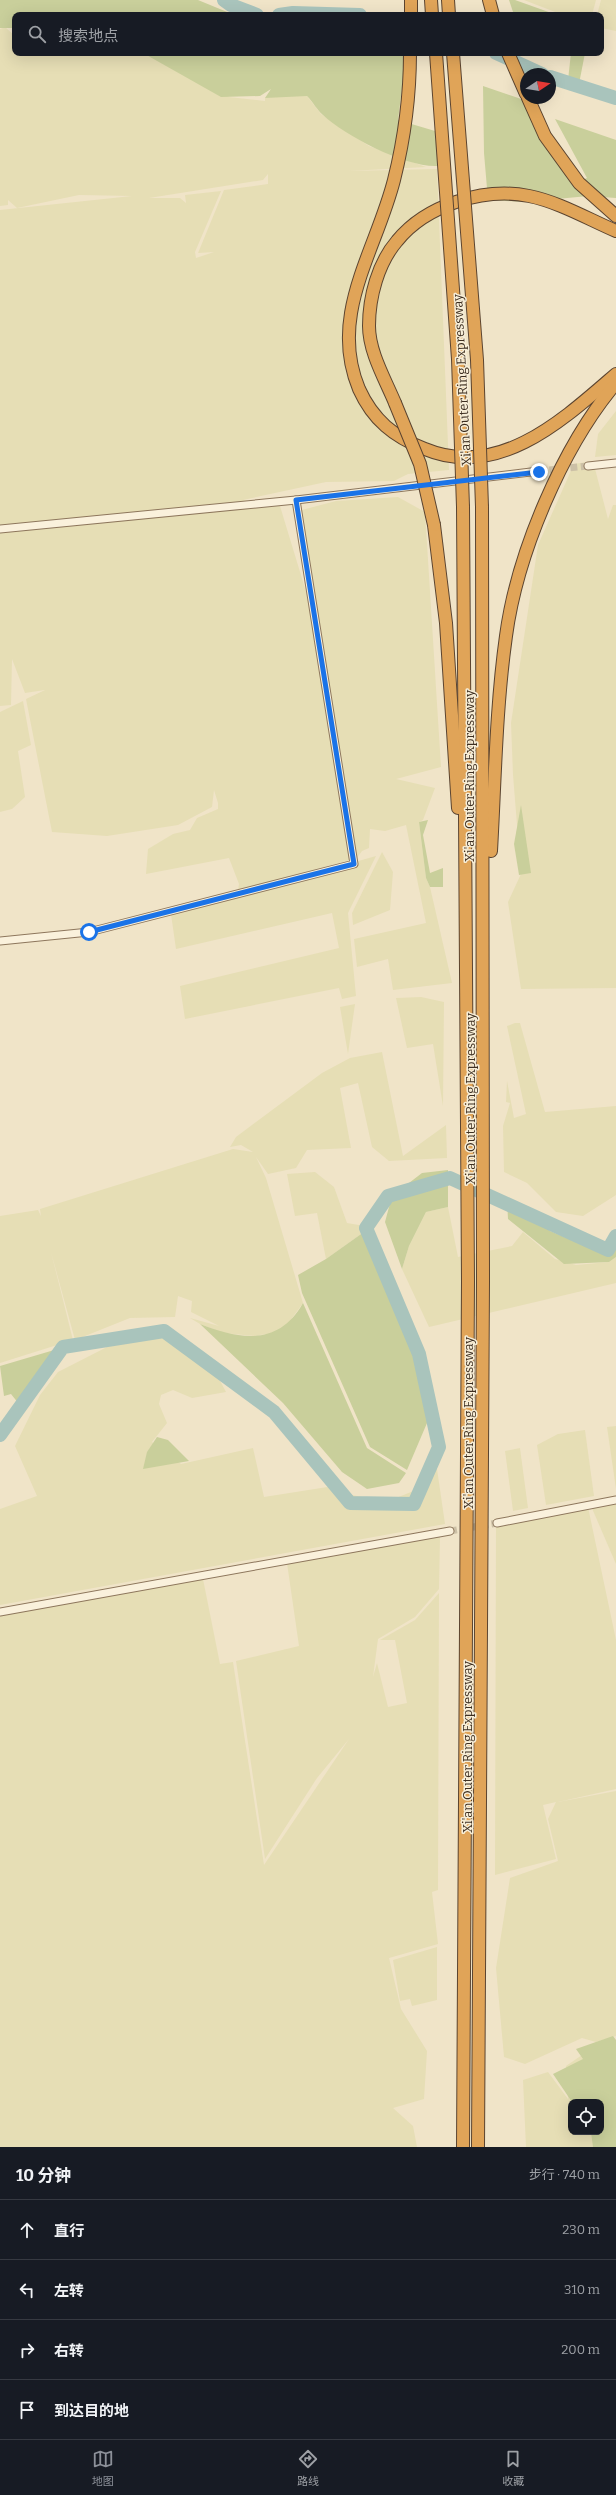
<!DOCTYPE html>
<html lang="zh">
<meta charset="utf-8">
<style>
body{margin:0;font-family:Bitter,"Noto Sans SC",serif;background:#242831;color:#f1f3f6}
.controls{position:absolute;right:12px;bottom:12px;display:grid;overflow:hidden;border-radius:8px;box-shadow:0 4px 16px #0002}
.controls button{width:36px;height:36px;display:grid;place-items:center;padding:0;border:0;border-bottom:1px solid #363941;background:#171b24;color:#f1f3f6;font:20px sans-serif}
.compass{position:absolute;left:520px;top:68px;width:36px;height:36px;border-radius:50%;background:#171b24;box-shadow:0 4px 16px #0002;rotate:78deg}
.stop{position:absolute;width:12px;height:12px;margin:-9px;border:3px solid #1a73e8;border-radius:50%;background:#fff}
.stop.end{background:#1a73e8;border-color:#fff;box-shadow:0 1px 4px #0008}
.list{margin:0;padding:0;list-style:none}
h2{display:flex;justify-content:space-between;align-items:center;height:52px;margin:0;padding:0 16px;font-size:17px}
h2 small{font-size:13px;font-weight:400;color:#9ea1a6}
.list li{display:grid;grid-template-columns:26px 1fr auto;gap:12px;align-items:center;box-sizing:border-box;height:60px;padding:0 16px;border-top:1px solid #363941}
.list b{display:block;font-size:15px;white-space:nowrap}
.list em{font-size:13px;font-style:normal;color:#9ea1a6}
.icon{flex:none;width:22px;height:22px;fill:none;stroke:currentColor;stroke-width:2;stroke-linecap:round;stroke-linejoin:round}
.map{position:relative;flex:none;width:616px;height:2147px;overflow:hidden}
.search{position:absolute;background:#171b24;box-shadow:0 4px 16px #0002;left:12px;right:12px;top:12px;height:44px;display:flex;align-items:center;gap:10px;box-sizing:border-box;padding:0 14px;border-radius:8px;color:#9ea1a6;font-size:15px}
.sheet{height:292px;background:#171b24}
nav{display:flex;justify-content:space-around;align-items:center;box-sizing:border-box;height:56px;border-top:1px solid #363941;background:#171b24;font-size:11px;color:#9ea1a6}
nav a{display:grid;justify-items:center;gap:2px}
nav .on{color:#8c9099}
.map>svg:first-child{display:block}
.farmland{fill:#e6deb5;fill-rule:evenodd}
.green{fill:#c9cf9b}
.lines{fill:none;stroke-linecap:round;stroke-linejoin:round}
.river{stroke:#a9c4bc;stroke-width:14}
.street-tunnel{stroke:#ccc0a6;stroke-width:7;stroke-dasharray:7 3.5;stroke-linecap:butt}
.street-casing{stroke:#8d765c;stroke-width:9}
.highway-casing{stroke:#5b4430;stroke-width:14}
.street{stroke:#faf1dc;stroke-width:7}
.highway{stroke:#e0a458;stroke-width:12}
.highway-bridge-casing{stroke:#5b4430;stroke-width:14;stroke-linecap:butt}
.highway-bridge{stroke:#e0a458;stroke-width:12}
.route{stroke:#1a73e8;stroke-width:5}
.labels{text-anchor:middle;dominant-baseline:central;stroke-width:3;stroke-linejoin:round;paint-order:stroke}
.street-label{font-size:13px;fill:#3d2e20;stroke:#f7eed8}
</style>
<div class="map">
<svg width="616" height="2147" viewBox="0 0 616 2147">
<rect width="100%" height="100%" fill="#f0e4c8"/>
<g class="farmland">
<polygon points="524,0 596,0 592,15 563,15"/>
<polygon points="601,0 616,0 616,31 601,28 601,15 597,15"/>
<path d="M5,27L15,36V53H147L229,97L265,101V98L275,96H307L321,114L369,146L426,167L348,171L437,169L449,470L408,474L394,481L326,482L243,500L280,506L324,651L298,511L336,501L398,497L425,512L441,767L396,779L435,788L423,820L419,822L426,878L430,887L452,983L393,990L388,959L357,967L354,939L426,923L406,825L385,831L370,829L369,848L362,851L357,858L238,891L239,884L229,858L146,874L148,849L173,834L190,830L197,818L218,809V803L214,790L212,807L178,825L107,836L52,832L26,699L45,690L25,693L12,659L11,705L0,706V210L132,196L79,195L17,208L8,200V205L0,206V29ZM268,174V184L224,190L198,253L214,252L196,258L195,252L221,191L185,195L186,203L180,198H149L263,180Z"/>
<polygon points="616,411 616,455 595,457 598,434"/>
<polygon points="593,461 608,519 613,505 616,505 616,988 521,989 508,902 521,874 513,775 511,723 538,545 574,464"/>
<polygon points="23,701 31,745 18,751 25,797 12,809 0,812 0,712"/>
<polygon points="382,852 393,872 390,910 353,925 352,913"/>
<polygon points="376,856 348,913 356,996 342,999 339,988 185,1019 180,986 339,948 332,913 176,949 171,914"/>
<polygon points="421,997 444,1002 443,1106 433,1044 407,1048 396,998"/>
<polygon points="355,1004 348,1054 340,1007"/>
<polygon points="515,1023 520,1023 545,1112 616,1106 616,1195 583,1216 556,1212 527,1183 504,1172 503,1126 510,1103 506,1102 507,1081 514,1118 526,1114 507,1026"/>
<polygon points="382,1052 403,1156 446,1125 447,1158 389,1161 372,1147 358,1083 340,1088 351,1148 307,1150 296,1168 268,1174 256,1157 266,1178 303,1303 287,1325 273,1333 254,1336 223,1333 200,1324 190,1318 219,1326 191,1312 192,1301 178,1296 175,1317 130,1318 75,1340 51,1252 73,1340 0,1363 0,1216 38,1210 41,1216 40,1209 233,1149 253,1152 241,1145 230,1147 236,1137 322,1073 350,1058"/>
<polygon points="315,1172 334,1187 347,1223 371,1227 326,1259 317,1213 295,1216 287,1174"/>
<polygon points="448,1207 458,1257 512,1246 523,1232 555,1259 576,1265 609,1262 616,1257 616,1283 429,1327 402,1269 409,1246 426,1212"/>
<polygon points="158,1333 189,1344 216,1373 226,1392 192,1398 173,1390 161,1395 159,1404 167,1423 152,1442 181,1464 253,1448 264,1497 340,1485 352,1495 386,1502 416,1490 436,1462 445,1524 0,1605 0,1509 37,1496 15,1446 40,1395 58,1372 107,1347"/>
<polygon points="616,1426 616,1489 607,1427"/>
<polygon points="585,1430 594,1496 546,1505 537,1445 558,1434"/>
<polygon points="520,1448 528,1508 513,1511 505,1451"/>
<polygon points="616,1502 616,1564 591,1506"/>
<polygon points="588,1507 616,1640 616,1789 558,1802 616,1791 616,2036 596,2042 582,2038 525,2064 504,2057 496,1968 510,1878 558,1861 548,1819 556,1802 543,1805 556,1859 495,1875 496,1524"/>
<polygon points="440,1537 439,1589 415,1617 378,1639 373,1677 377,1663 388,1707 407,1703 395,1640 380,1640 415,1620 439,1593 438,1890 432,1892 438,1944 389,1958 401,2009 427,2051 424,2099 393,2108 413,2126 417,2147 0,2147 0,1613 202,1574 220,1664 233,1662 264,1865 349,1739 317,1778 265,1859 236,1661 299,1646 287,1563"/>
<polygon points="437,1947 437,2000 412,2006 410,1999 400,2001 393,1960"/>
<path d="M585,2053L616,2147H526L523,2080L548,2072L568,2099L566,2066ZM571,2102H601V2132H571Z"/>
</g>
<g class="green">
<polygon points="0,0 198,0 232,14 245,15 15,15 15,28 0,28"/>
<polygon points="509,0 515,0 557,15 514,15"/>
<path d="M143,53H400L406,56L398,120L435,131L438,166C407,168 345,136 323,115C317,110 313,102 307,96L265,98L271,89L260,96L221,97Z"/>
<polygon points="571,53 585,53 578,89 568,80"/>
<polygon points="483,86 530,102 575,183 587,178 555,119 616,140 616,198 588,196 526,202 488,200 484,153"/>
<polygon points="521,805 531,873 519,875 514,844"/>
<polygon points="428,820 423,835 430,873 443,868 443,887 430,887 426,878 419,822"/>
<polygon points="448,1170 448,1207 426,1212 409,1246 402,1269 385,1222 392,1196 422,1173"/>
<polygon points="507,1200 550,1231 583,1245 616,1241 616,1257 609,1262 564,1264 508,1219"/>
<polygon points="371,1227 384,1283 431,1395 427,1423 407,1470 370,1447 302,1293 298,1275 326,1259"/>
<path d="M303,1303L367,1448L406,1473L399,1483L367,1489L342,1472L283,1403L200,1324C240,1340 279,1346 303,1303Z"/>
<polygon points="61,1348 19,1404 11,1394 4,1396 0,1366"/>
<polygon points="157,1437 168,1440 189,1461 143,1469 147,1452"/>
<polygon points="613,2036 616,2040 616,2147 593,2147 591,2132 601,2132 601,2102 572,2102 553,2074 583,2059 576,2049"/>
</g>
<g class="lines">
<g class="river">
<polyline points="224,0 231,5 257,15"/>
<polyline points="279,15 293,13 360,15"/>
<polyline points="496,53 542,74"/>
<polyline points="550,77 616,98"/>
<polyline points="0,1435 63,1347 164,1331 274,1412 350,1503 414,1504 439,1447 419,1354 366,1228 388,1196 450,1178 608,1250 616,1236"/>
</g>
<g class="street-tunnel">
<polyline points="539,471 588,466"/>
<polyline points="450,1531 497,1523"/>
</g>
<g class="street-casing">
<g id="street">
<polyline points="588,466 616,463"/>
<polyline points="0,529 296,500"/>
<polyline points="0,941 89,932 354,864 296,500 539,471"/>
<polyline points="497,1523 616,1500"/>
<polyline points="0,1612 450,1531"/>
</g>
</g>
<g class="highway-casing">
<g id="highway">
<polyline points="411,0 411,15"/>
<polyline points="431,0 432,15"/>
<polyline points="448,0 449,15"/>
<polyline points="489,0 493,15"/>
<path d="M410,53C410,95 404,140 394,180C376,251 328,315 359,389C373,420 394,437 425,449C499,480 564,419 616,374"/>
<polyline points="508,53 526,94"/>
<polyline points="528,98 545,136 579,183 616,216"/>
<path d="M395,403C385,379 369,352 369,326C369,297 378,263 397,241C426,205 484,187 529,196C559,202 588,219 616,231"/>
<polyline points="463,507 468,1281 463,2147"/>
<polyline points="434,525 446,623 458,808"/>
<path d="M491,851C495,780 496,707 506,636C517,554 562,447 616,383"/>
<polyline points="478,2147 483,1281 482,507"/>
</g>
</g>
<use href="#street" class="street"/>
<use href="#highway" class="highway"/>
<g class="highway-bridge-casing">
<g id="highway-bridge">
<polyline points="436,53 458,359 463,507"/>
<polyline points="453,53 477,360 482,507"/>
<polyline points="395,403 420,464 434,525"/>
</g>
</g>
<use href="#highway-bridge" class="highway-bridge"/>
</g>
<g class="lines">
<polyline class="route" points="89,932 354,864 296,500 539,472"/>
</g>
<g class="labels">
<g class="street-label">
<text transform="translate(462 380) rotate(-93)">Xi'an Outer Ring Expressway</text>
<text transform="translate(469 776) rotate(-90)">Xi'an Outer Ring Expressway</text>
<text transform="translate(470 1099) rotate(-90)">Xi'an Outer Ring Expressway</text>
<text transform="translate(468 1423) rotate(-90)">Xi'an Outer Ring Expressway</text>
<text transform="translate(467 1747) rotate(-90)">Xi'an Outer Ring Expressway</text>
</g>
</g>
</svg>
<div class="controls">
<button><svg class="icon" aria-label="locate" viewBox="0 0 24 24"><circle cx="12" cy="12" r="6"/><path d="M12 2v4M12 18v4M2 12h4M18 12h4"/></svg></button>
</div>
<svg class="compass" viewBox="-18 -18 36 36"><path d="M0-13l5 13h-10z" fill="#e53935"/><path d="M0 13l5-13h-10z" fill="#9ea1a6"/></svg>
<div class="stop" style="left:89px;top:932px"></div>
<div class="stop end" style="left:539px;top:472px"></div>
<div class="search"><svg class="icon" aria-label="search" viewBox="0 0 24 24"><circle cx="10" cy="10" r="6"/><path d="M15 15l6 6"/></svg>搜索地点</div>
</div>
<section class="sheet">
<h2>10 分钟<small>步行 · 740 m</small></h2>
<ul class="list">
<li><svg class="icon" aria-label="ahead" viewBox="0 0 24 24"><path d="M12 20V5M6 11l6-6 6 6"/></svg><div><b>直行</b></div><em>230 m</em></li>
<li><svg class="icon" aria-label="left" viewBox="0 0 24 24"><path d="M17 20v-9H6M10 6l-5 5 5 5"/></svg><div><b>左转</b></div><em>310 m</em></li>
<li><svg class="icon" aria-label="right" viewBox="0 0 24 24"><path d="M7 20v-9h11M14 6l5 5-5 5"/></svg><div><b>右转</b></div><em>200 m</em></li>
<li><svg class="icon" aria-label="arrive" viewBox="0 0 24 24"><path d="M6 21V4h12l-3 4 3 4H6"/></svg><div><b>到达目的地</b></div></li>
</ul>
</section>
<nav>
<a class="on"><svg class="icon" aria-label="map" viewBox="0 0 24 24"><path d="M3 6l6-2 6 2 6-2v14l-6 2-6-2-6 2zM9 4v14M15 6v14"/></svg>地图</a>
<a><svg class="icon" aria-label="directions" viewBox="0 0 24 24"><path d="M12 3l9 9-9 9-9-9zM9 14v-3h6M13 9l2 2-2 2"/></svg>路线</a>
<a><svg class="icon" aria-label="saved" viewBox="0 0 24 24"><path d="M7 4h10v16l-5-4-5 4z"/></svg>收藏</a>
</nav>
